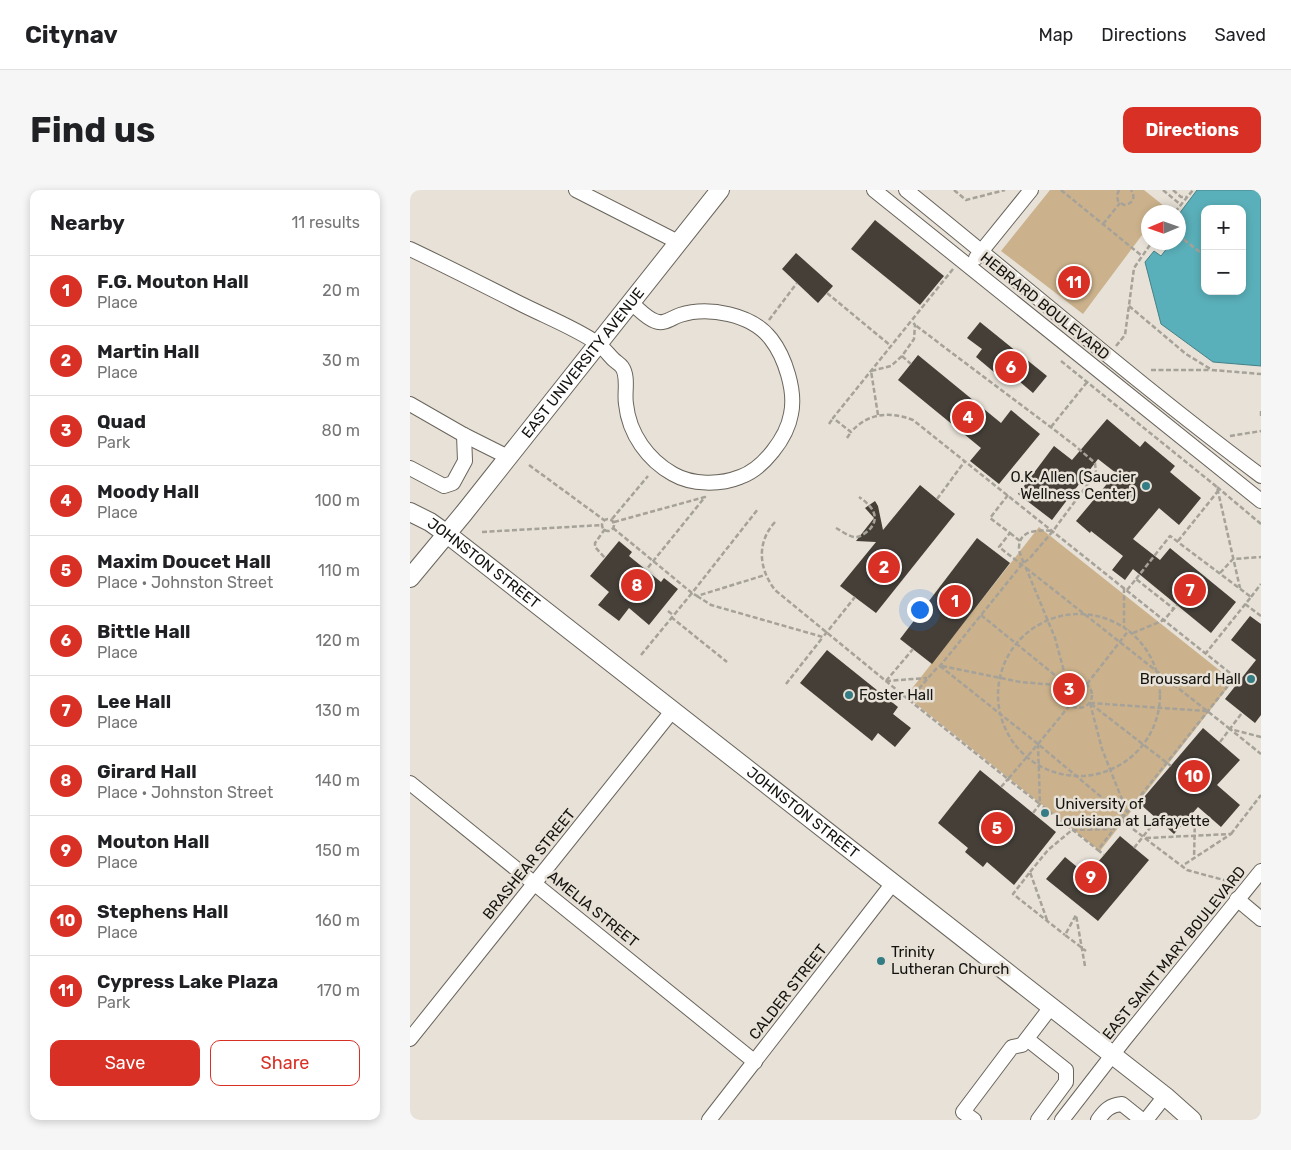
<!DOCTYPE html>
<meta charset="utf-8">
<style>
body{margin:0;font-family:Rubik,sans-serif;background:#f6f6f6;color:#202124}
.controls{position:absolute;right:15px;top:15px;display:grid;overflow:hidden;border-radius:10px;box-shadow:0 2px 8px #0003}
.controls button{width:45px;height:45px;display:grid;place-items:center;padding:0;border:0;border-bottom:1px solid #e0e0e0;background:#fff;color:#202124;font:25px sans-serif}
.compass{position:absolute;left:731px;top:15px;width:45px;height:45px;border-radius:50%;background:#fff;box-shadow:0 2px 8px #0003;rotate:268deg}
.you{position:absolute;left:509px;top:419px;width:18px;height:18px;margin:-12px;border:4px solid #fff;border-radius:50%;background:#1a73e8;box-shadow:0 0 0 8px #1a73e833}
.badge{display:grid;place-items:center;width:32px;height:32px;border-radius:50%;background:#d93025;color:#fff;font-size:16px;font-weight:700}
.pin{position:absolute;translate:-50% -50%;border:2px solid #fff;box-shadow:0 1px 5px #0006}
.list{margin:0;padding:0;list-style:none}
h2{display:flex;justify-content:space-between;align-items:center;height:65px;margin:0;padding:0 20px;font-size:21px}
h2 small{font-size:16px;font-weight:400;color:#757577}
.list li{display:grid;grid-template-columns:32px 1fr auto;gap:15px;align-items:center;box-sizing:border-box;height:70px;padding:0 20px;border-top:1px solid #e0e0e0}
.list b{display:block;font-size:19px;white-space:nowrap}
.list p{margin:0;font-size:16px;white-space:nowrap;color:#757577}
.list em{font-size:16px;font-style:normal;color:#757577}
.actions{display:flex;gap:10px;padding:15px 20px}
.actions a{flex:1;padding:11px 0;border:1px solid #d93025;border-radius:10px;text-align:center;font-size:18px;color:#d93025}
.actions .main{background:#d93025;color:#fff}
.map{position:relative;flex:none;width:851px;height:930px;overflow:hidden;border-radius:10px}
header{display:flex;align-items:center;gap:30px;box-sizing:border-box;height:70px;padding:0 25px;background:#fff;border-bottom:1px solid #e0e0e0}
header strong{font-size:24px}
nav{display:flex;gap:28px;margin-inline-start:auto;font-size:18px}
.intro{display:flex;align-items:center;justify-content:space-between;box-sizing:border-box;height:120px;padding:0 30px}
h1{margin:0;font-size:35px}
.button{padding:12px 22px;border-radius:10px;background:#d93025;color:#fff;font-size:18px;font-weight:700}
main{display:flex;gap:30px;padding:0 30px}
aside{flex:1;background:#fff;border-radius:10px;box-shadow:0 2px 8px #0003}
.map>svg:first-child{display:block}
.green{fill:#cbb28c}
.water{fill:#5ab0ba;stroke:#458187;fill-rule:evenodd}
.building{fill:#453f38}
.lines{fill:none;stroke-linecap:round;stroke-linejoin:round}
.minor-casing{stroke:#6a655c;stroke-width:16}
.major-casing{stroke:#6a655c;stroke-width:20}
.path{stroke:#a6a299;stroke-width:2.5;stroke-dasharray:5 2.5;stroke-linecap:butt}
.minor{stroke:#fff;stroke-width:14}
.major{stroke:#fff;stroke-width:18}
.poi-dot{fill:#357d85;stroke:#e7e1d7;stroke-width:2}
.labels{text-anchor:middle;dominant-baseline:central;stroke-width:5;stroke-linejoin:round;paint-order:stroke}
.street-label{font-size:15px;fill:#15130f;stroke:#e7e1d7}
.poi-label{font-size:15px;fill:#15130f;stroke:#e7e1d7;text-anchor:start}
</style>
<header>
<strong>Citynav</strong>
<nav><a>Map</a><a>Directions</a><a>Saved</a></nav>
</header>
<div class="intro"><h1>Find us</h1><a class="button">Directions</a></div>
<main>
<aside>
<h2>Nearby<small>11 results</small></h2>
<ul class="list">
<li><span class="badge">1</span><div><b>F.G. Mouton Hall</b><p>Place</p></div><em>20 m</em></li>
<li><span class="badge">2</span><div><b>Martin Hall</b><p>Place</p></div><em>30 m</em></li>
<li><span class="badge">3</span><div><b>Quad</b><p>Park</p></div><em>80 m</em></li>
<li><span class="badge">4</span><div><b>Moody Hall</b><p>Place</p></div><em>100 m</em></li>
<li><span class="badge">5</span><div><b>Maxim Doucet Hall</b><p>Place · Johnston Street</p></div><em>110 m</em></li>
<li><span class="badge">6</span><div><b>Bittle Hall</b><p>Place</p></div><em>120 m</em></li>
<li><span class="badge">7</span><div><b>Lee Hall</b><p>Place</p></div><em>130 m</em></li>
<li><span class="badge">8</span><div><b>Girard Hall</b><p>Place · Johnston Street</p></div><em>140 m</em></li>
<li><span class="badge">9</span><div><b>Mouton Hall</b><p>Place</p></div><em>150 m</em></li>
<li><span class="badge">10</span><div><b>Stephens Hall</b><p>Place</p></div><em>160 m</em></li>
<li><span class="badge">11</span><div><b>Cypress Lake Plaza</b><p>Park</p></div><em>170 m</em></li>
</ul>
<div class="actions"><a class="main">Save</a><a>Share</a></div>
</aside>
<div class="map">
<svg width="851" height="930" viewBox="0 0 851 930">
<rect width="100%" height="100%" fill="#e7e1d7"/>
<g class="green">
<polygon points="640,0 734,0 754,16 749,22 738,22 738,37 673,124 591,61"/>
<polygon points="629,337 823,491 690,661 496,506"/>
</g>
<path class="water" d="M787,0H851V176L803,172L751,134L735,72L744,61L751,66L761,53L768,52L769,43L776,33L769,27V24ZM795,19H832V101H795Z"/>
<g class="building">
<polygon points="465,30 534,86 510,115 441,59"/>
<polygon points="386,63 423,96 408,113 372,79"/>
<polygon points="570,132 637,186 623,203 603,186 597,193 566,167 572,159 557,148"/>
<polygon points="508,165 591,233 601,220 630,244 589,294 560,271 571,258 488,190"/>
<polygon points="697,229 730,257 735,251 765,276 760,282 791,308 769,335 749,318 723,349 750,370 760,358 826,412 801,443 723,379 715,390 702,380 713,366 681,341 680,343 666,331 706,283 688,269 642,330 608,304 644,256 662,270"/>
<polygon points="510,295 545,324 466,423 430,396 466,352 446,351 464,328 455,318 465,311 468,316 473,340"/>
<polygon points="567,348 600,373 522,474 490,449"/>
<polygon points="209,351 222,362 219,366 251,392 254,388 268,399 239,435 219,418 209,431 188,415 199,402 180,386"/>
<polygon points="840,426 851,434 851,525 845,533 815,509 846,470 821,450"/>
<polygon points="417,460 488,517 483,524 501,538 485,557 468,543 462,551 390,493"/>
<polygon points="793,538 830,570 807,595 830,615 811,637 788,617 764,644 729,613"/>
<polygon points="570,580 646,642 604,695 577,672 573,677 555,662 558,658 528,633"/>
<polygon points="710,646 739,670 688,731 636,689 655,667 677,685"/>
</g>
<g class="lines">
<g class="minor-casing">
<g id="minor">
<polyline points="166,0 268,52"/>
<polyline points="464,0 851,311"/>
<path d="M496,0C614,95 729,195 851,286"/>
<path d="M0,59C38,77 75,96 113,115C137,127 165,138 187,153C193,157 198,164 203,169C206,172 210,174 212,177C219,187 214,203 216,214C219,244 238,270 263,284C282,295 310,295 330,287C353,279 377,248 381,224C386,201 375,167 361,149C342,124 298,116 270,125C261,128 254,135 245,131C236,128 228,118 221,113"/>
<polyline points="566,68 621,0"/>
<polyline points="0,214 54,245 98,267"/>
<polyline points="0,278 34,296 43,293 55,271 54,245"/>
<polyline points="0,593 345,872"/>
<polyline points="827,709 851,729"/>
<polyline points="0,849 263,520"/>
<polyline points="617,849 656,880 656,892 628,930"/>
<polyline points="299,930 483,693"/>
<polyline points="564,930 553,922 602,857 612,855 641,817"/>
<polyline points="652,930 714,850 851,681"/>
<path d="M688,930C695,920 700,915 712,914L732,930"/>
<polyline points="736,930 755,906"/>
</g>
</g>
<g class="major-casing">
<g id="major">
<path id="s1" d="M0,322L20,332L37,344L755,906L782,930"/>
<path id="s2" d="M0,388L54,323L310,0"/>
</g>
</g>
<g class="path">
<polyline points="544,0 556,10 595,0"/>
<polyline points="651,0 732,66"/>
<path d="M709,0L707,5L708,11L714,15C723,14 726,7 721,0"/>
<polyline points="753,0 771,15"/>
<polyline points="763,0 771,7 777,7"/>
<polyline points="765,22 783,0"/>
<polyline points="693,34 710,13"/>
<polyline points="768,45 795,66"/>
<path d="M543,79L423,228L441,242C458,223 479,221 503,230L825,487L704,639"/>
<polyline points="417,103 481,156"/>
<polyline points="719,116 776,164 802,180 851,184"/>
<polyline points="359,130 387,93"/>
<polyline points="706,156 715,145 724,78 742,52"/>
<polyline points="492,166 501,174"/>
<polyline points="651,171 807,297 830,398"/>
<polyline points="741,180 800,180"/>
<polyline points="851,221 851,228"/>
<polyline points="468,225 461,181 481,176 492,166 504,149 505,135 502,131"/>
<polyline points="419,234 423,228"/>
<polyline points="641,237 678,191"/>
<polyline points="820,246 851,241"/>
<polyline points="437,248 441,242"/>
<polyline points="119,275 194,330"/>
<polyline points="807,297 851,334"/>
<polyline points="598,305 580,328 600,343 589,357 616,378 645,448 658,496"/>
<polyline points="527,309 555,271"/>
<circle cx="198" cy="335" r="6"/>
<polyline points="202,329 238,286"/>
<polyline points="204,332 295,307 236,380"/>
<path d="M365,332C346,353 349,379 365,400L499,510L526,479L530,476L613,373L619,369L643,341L686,283L685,273L663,254L505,135"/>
<polyline points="203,338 282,403 348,319"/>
<path d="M426,338C432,341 440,348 447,347C452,346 457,342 460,339C471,326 461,315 449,307"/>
<polyline points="195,339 185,353 185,357 195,368"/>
<polyline points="72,342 192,335"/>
<polyline points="600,343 610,351"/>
<polyline points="768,351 808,301"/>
<path d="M613,373C613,368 609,364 609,358C609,339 629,340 643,341"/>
<polyline points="616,378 820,539"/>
<polyline points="810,383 823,369 851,367"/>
<polyline points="726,389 760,346 841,407 796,463"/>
<polyline points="714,398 714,437"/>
<polyline points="717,400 726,389 764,419"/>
<polyline points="287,406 301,415 413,447 445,407"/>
<polyline points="841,407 851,394"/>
<polyline points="835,414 851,426"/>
<polyline points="258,421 263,425"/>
<circle cx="669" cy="505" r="81"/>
<polyline points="571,425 657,495"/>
<polyline points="261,427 317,472"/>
<polyline points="723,443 754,430 767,415"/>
<polyline points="231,465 282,403 287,406 355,385"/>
<polyline points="530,476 628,554 714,626"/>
<polyline points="532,476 610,492 658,496"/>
<polyline points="476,491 503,459"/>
<polyline points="476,491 517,488"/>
<circle cx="669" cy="505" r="13"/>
<polyline points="376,494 413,447"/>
<polyline points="677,494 719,440"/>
<polyline points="499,510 598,589 628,554 630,614"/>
<polyline points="680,513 796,521"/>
<polyline points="680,513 692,559 717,622"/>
<polyline points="681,514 761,576"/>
<polyline points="851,547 820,539 851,564"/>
<polyline points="810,552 832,523"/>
<polyline points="628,554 660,515"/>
<polyline points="591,597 598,589 630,614"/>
<polyline points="623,623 630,614 688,660"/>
<polyline points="782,624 785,626 784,669"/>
<polyline points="711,630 777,680 821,692"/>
<polyline points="821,644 851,605"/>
<polyline points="736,648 821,644 772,676"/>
<polyline points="724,658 747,629"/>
<polyline points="620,682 638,660 662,640 704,639 688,660 694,665"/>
<polyline points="637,730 620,682 603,704 655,745"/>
<polyline points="675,776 666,725 655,745 676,761"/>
</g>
<use href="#minor" class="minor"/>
<use href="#major" class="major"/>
</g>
<g class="poi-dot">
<circle cx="736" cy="296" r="5"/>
<circle cx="841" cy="489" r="5"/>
<circle cx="439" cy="505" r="5"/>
<circle cx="635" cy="623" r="5"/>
<circle cx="471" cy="771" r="5"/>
</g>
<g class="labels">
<g class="street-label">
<text transform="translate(635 116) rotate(39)">HEBRARD BOULEVARD</text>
<text stroke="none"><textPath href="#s2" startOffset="276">EAST UNIVERSITY AVENUE</textPath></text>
<text stroke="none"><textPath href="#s1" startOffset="90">JOHNSTON STREET</textPath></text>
<text stroke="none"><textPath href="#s1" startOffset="495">JOHNSTON STREET</textPath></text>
<text transform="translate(119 674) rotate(-51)">BRASHEAR STREET</text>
<text transform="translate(183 719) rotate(39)">AMELIA STREET</text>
<text transform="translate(764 763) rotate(-51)">EAST SAINT MARY BOULEVARD</text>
<text transform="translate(378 802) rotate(-52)">CALDER STREET</text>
</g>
<g class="poi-label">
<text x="726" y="287" text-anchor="end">O.K. Allen (Saucier<tspan x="726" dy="17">Wellness Center)</tspan></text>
<text x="831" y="489" text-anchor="end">Broussard Hall</text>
<text x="449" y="505">Foster Hall</text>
<text x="645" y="614">University of<tspan x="645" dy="17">Louisiana at Lafayette</tspan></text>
<text x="481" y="762">Trinity<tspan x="481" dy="17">Lutheran Church</tspan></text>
</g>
</g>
</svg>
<div class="controls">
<button>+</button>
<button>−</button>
</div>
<svg class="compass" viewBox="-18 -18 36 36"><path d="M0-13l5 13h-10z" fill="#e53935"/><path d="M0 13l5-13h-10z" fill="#757577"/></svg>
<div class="you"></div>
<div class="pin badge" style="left:545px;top:411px">1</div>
<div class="pin badge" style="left:474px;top:377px">2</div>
<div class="pin badge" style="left:659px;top:499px">3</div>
<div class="pin badge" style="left:558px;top:227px">4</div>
<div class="pin badge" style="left:587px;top:638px">5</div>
<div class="pin badge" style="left:601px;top:177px">6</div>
<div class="pin badge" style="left:780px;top:400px">7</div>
<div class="pin badge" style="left:227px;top:395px">8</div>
<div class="pin badge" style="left:681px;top:687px">9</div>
<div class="pin badge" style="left:784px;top:586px">10</div>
<div class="pin badge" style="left:664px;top:92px">11</div>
</div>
</main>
